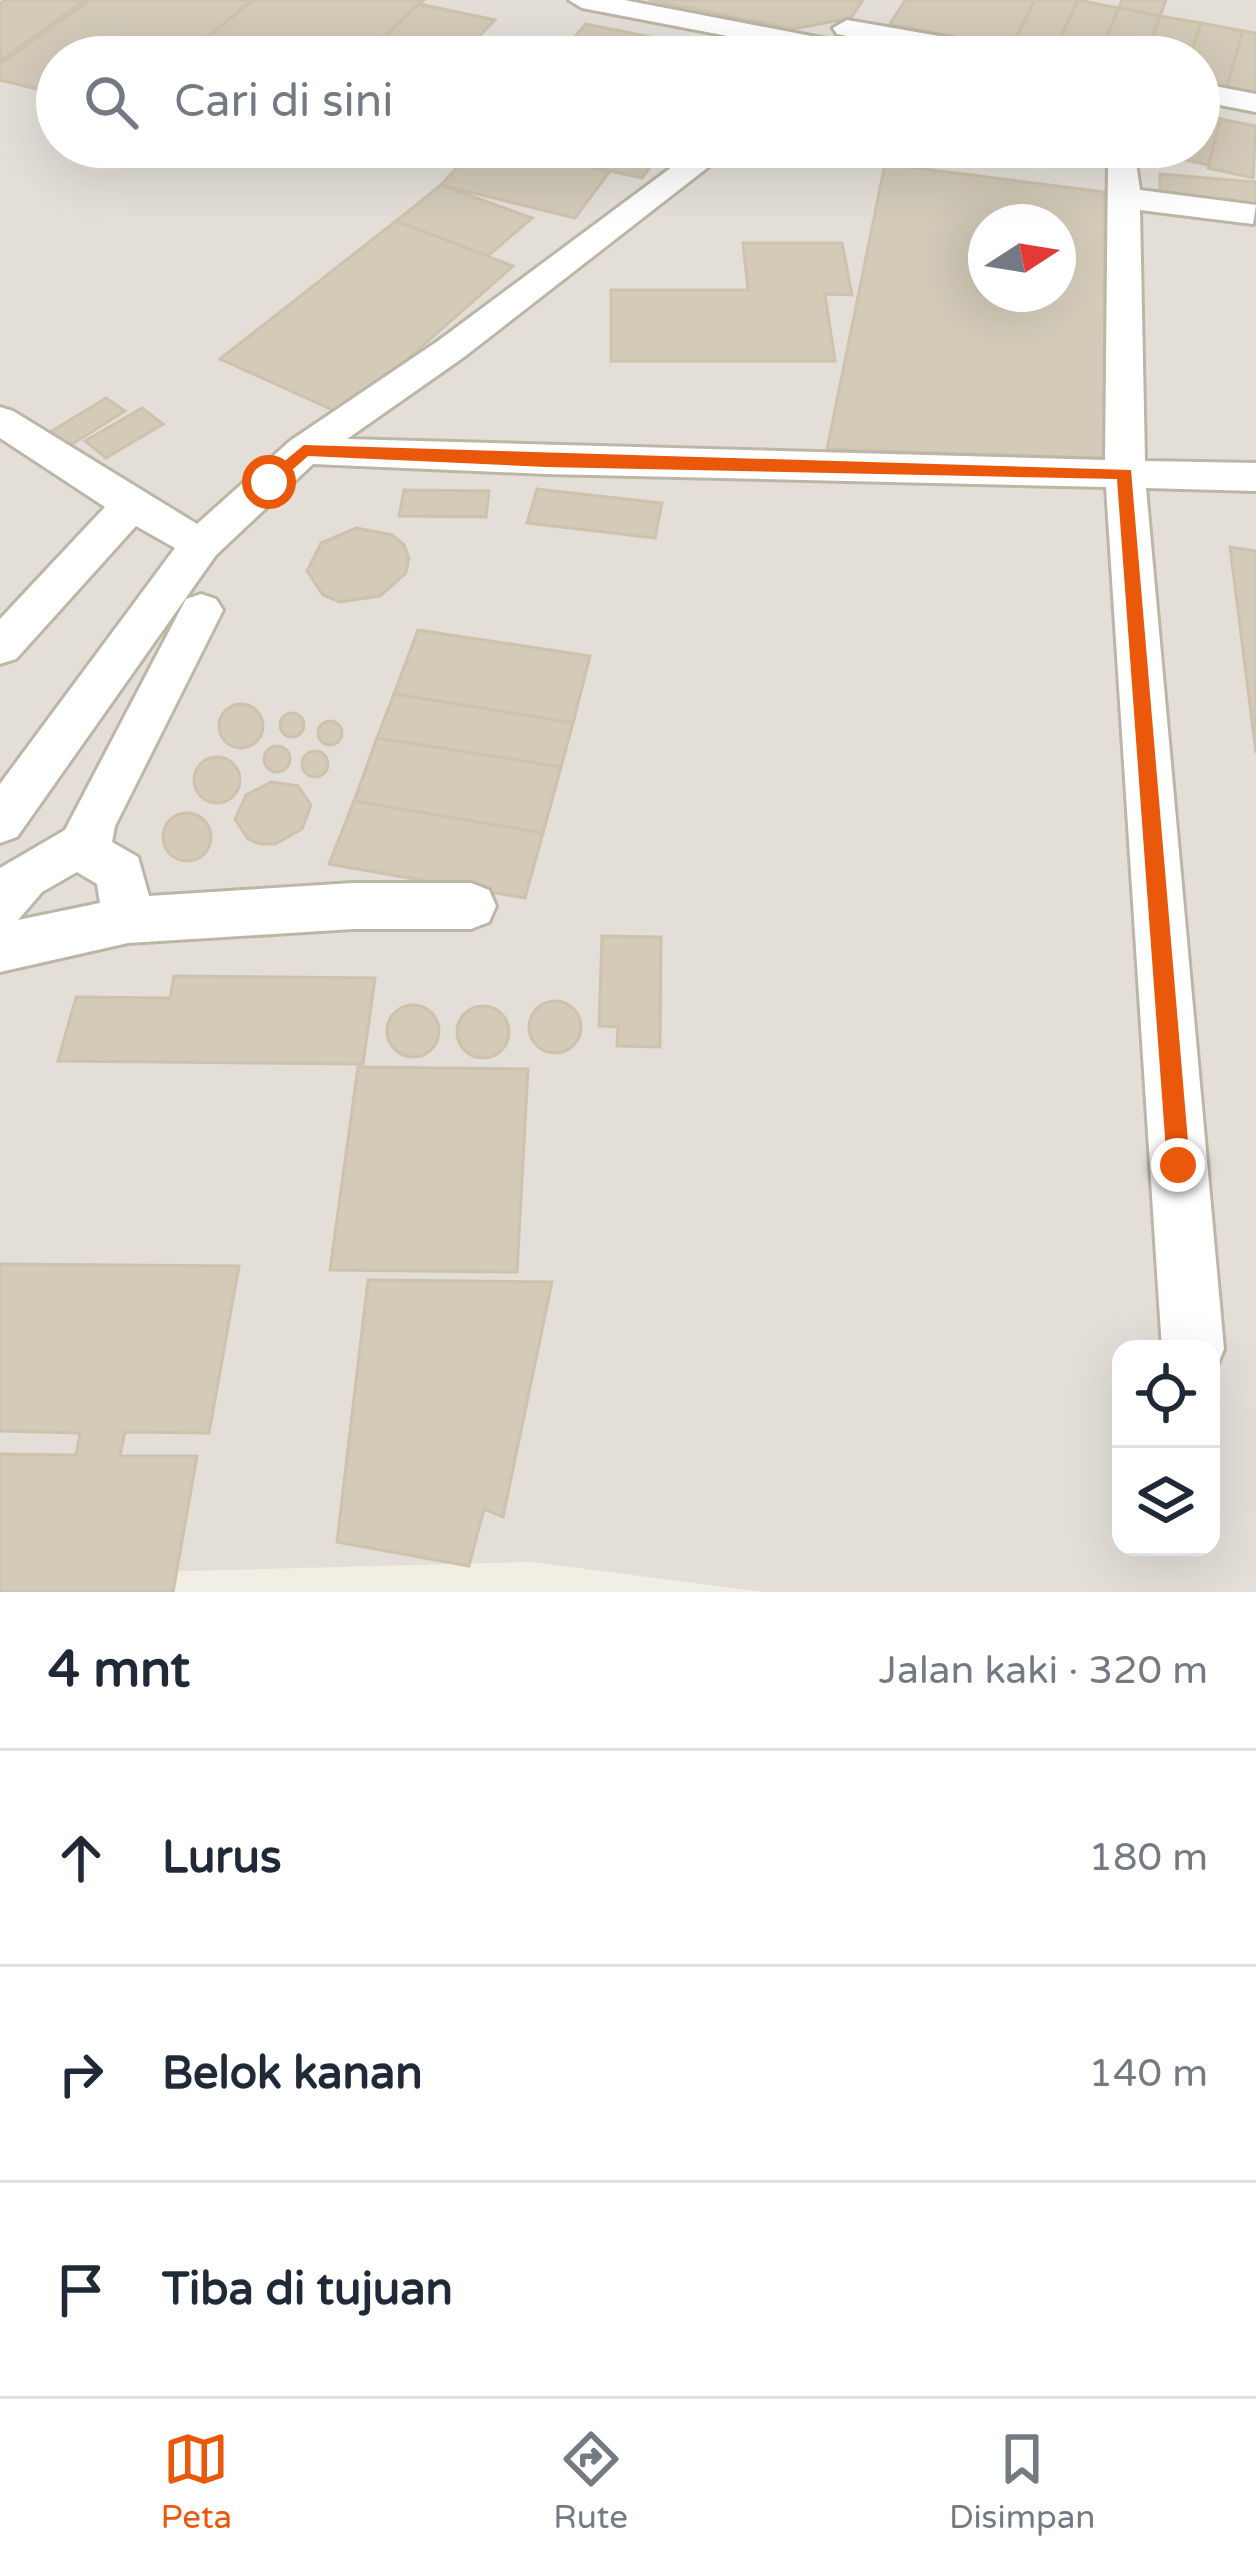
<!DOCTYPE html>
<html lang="id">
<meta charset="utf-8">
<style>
body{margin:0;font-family:"Varela Round",sans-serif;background:#f6f6f7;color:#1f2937}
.controls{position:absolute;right:36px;bottom:36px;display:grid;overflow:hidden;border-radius:24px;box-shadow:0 12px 48px #0002}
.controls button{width:108px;height:108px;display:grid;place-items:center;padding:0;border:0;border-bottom:3px solid #e0e1e3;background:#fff;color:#1f2937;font:60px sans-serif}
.compass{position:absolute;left:968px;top:204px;width:108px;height:108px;border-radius:50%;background:#fff;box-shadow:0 12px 48px #0002;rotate:78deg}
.stop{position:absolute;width:36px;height:36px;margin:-27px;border:9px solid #ea580c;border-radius:50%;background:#fff}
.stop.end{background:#ea580c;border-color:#fff;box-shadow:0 3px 12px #0008}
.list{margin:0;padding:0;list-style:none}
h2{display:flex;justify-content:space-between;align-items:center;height:156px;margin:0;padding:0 48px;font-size:51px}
h2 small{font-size:39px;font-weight:400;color:#747a83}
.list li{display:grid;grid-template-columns:78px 1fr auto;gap:36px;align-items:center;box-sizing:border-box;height:216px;padding:0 48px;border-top:3px solid #e0e1e3}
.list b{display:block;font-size:45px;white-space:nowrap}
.list em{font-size:39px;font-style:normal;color:#747a83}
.icon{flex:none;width:66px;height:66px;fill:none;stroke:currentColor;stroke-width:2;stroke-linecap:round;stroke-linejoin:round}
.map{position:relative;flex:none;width:1256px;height:1592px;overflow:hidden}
.search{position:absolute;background:#fff;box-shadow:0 12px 48px #0002;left:36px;right:36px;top:36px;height:132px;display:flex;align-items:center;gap:30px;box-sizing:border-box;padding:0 42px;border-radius:66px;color:#747a83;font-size:45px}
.sheet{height:804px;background:#fff}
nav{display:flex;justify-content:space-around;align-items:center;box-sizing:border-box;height:168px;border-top:3px solid #e0e1e3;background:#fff;font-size:33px;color:#747a83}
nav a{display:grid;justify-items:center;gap:6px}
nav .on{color:#ea580c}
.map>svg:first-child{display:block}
.industrial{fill:#e3dfd8;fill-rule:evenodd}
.building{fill:#d3cab8;stroke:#cec2ac;stroke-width:3;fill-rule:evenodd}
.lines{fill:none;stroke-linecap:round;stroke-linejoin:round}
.minor-casing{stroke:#bdb6a6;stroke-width:6}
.minor{fill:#fff;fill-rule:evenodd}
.route{fill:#ea580c}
</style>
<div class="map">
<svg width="1256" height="1592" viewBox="0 0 1256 1592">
<rect width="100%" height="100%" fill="#f1eee3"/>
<path class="industrial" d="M0,0H1256V1592H764L531,1562L0,1576ZM57,57H1199V147H57ZM986,222H1058V294H986ZM1121,1349H1211V1547H1121Z"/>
<g class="building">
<polygon points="5,0 85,0 0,61 0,4"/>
<polygon points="90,0 253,0 183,57 57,57 57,94 0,80 0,64"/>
<polygon points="253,0 424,0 363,57 183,57"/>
<polygon points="649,0 863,0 851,18 794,29"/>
<polygon points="905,0 1035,0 1011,48 890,24"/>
<polygon points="1035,0 1078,0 1052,56 1011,48"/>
<polygon points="1078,0 1119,8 1100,54 1057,46"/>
<polygon points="1122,0 1166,0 1160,16 1119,8"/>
<polygon points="419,4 495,20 459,57 363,57"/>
<polygon points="1119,8 1160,16 1145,57 1098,57"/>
<polygon points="1160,16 1201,23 1190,57 1145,57"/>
<polygon points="1201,23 1243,31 1226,89 1199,83 1199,57 1190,57"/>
<polygon points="586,24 749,57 557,57"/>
<polygon points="1243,31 1256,33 1256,94 1226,89"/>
<polygon points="1199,115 1221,119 1208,165 1158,154 1161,147 1199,147"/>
<polygon points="1221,119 1256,126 1253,178 1208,168"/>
<polygon points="283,147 372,147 355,164"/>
<polygon points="476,147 505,147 610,171 575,218 441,185"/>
<polygon points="505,147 665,147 642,178"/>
<polygon points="763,147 875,147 868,162 746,160"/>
<path d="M885,164L1104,192L1105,458L827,449ZM986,222H1058V294H986Z"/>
<polygon points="1160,174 1256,182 1256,205 1160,193"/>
<polygon points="441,185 532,218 488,256 396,221"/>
<polygon points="396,221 513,266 344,415 220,359"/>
<polygon points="743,243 842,243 852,295 825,294 835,361 611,361 611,290 748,290"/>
<polygon points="106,398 125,411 66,448 47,434"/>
<polygon points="142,408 163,424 106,458 85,441"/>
<polygon points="537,489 662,503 655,538 527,523"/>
<polygon points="404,490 489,491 486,517 399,516"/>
<polygon points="356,528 392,535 404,545 409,558 406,573 380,596 340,602 323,595 307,571 321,543"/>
<polygon points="1230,547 1256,551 1256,753"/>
<polygon points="418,630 590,656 573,723 394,694"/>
<polygon points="394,694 573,723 561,767 377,738"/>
<circle cx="241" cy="726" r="22"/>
<circle cx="292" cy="725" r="12"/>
<circle cx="330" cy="733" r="12"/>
<polygon points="377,738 561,767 543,833 354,801"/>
<circle cx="277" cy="759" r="13"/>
<circle cx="315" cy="764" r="13"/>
<circle cx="217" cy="780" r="23"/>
<polygon points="271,782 298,786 311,805 302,829 275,844 260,844 248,839 235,819 246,795"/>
<polygon points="354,801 543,833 525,898 329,864"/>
<circle cx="187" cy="837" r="24"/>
<polygon points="602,936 661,937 660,1047 617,1046 618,1027 599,1026"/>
<polygon points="174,976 375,978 363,1064 58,1061 76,997 170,998"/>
<circle cx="555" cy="1027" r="26"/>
<circle cx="413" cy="1031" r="26"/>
<circle cx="483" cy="1032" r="26"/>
<polygon points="358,1067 528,1069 517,1272 330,1270"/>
<polygon points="0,1264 239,1266 209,1433 125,1432 120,1456 197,1456 173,1592 0,1592 0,1454 76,1455 80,1433 0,1431"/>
<polygon points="368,1280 552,1282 503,1517 484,1509 469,1566 337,1542"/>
</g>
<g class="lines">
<g class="minor-casing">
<g id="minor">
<polygon points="569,0 624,0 832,40 846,48 832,56 582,8"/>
<polygon points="847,20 1008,48 1022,57 961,57 837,34 833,28"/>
<polygon points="1199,83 1256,94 1256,112 1199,101"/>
<polygon points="699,147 734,147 464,357 347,439 1105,460 1108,163 1124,154 1135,156 1140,190 1256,205 1253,224 1140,210 1145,461 1256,463 1256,491 1146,488 1224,1349 1215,1371 1211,1373 1211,1349 1162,1349 1106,487 546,474 313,464 216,555 17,837 0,843 0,784 175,548 136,526 16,659 0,664 0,619 105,507 0,438 0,407 13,411 197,524 290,441 438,341"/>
<path d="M201,594L216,599L223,610L115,826L112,842L138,857L149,896L353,883H471L489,890L496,906L489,922L471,929H353L128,943L0,972V868L65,830L186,599ZM77,872L97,884L100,903L18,920L42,892Z"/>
</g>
</g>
<use href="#minor" class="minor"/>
</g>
<polygon class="route" points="304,445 1131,470 1190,1165 1187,1173 1178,1177 1167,1165 1117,479 546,467 308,456 275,485 264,485 264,478"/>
</svg>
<div class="controls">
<button><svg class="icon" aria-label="locate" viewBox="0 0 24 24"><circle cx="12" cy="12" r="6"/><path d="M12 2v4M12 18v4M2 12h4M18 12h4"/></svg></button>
<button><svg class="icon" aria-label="layers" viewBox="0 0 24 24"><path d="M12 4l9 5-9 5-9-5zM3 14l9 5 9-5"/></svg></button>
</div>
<svg class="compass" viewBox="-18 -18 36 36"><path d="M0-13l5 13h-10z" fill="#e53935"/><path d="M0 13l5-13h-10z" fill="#747a83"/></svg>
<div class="stop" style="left:269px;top:482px"></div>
<div class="stop end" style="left:1178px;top:1165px"></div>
<div class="search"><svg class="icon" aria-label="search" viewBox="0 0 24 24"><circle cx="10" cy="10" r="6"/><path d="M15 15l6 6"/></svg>Cari di sini</div>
</div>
<section class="sheet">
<h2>4 mnt<small>Jalan kaki · 320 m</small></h2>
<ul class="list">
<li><svg class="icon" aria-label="ahead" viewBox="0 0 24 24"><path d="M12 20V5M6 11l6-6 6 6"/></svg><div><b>Lurus</b></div><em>180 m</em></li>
<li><svg class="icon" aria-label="right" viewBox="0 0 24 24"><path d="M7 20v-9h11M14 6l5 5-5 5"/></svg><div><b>Belok kanan</b></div><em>140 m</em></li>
<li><svg class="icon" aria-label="arrive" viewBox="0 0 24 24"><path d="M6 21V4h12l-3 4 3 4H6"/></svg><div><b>Tiba di tujuan</b></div></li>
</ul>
</section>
<nav>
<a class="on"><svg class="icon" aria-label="map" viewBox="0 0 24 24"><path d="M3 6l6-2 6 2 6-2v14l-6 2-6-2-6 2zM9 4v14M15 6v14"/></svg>Peta</a>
<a><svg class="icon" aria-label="directions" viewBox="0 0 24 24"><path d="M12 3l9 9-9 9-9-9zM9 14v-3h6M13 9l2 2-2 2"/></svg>Rute</a>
<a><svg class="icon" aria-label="saved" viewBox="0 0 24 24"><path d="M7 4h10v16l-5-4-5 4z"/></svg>Disimpan</a>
</nav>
